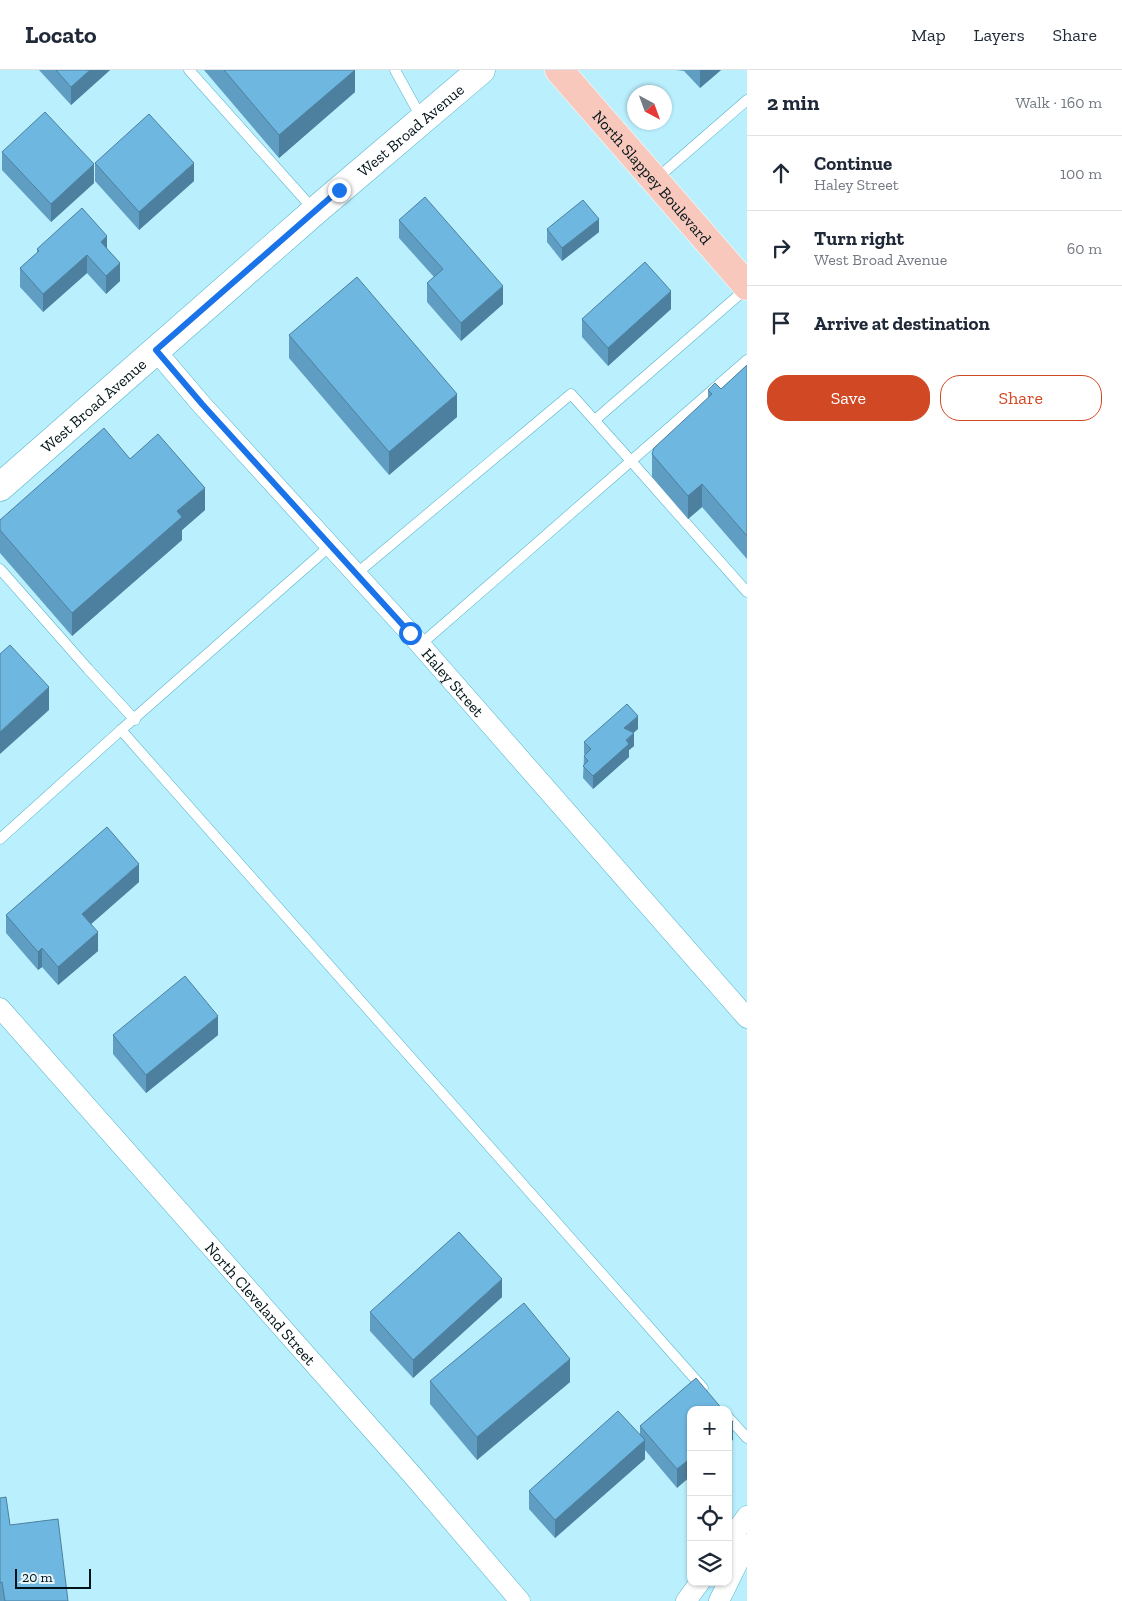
<!DOCTYPE html>
<meta charset="utf-8">
<style>
body{margin:0;font-family:"Zilla Slab",serif;background:#f6f6f7;color:#1f2937}
.controls{position:absolute;right:15px;bottom:15px;display:grid;overflow:hidden;border-radius:10px;box-shadow:0 1px 4px #0004}
.controls button{width:45px;height:45px;display:grid;place-items:center;padding:0;border:0;border-bottom:1px solid #e0e1e3;background:#fff;color:#1f2937;font:25px sans-serif}
.compass{position:absolute;left:627px;top:15px;width:45px;height:45px;border-radius:50%;background:#fff;box-shadow:0 1px 4px #0004;rotate:139deg}
.scale{position:absolute;left:15px;bottom:12px;width:76px;box-sizing:border-box;padding-left:5px;border:2px solid #011318;border-top:0;font-size:14px;line-height:18px;white-space:nowrap;color:#011318;-webkit-text-stroke:4px #e5f6fa;paint-order:stroke}
.stop{position:absolute;width:15px;height:15px;margin:-11px;border:4px solid #1a73e8;border-radius:50%;background:#fff}
.stop.end{background:#1a73e8;border-color:#fff;box-shadow:0 1px 5px #0008}
.list{margin:0;padding:0;list-style:none}
h2{display:flex;justify-content:space-between;align-items:center;height:65px;margin:0;padding:0 20px;font-size:21px}
h2 small{font-size:16px;font-weight:400;color:#747a83}
.list li{display:grid;grid-template-columns:32px 1fr auto;gap:15px;align-items:center;box-sizing:border-box;height:75px;padding:0 20px;border-top:1px solid #e0e1e3}
.list b{display:block;font-size:19px;white-space:nowrap}
.list p{margin:0;font-size:16px;white-space:nowrap;color:#747a83}
.list em{font-size:16px;font-style:normal;color:#747a83}
.actions{display:flex;gap:10px;padding:15px 20px}
.actions a{flex:1;padding:11px 0;border:1px solid #d14824;border-radius:20px;text-align:center;font-size:18px;color:#d14824}
.actions .main{background:#d14824;color:#fff}
.icon{flex:none;width:28px;height:28px;fill:none;stroke:currentColor;stroke-width:2;stroke-linecap:round;stroke-linejoin:round}
.map{position:relative;flex:none;width:747px;height:1531px;overflow:hidden}
header{display:flex;align-items:center;gap:30px;box-sizing:border-box;height:70px;padding:0 25px;background:#fff;border-bottom:1px solid #e0e1e3}
header strong{font-size:24px}
nav{display:flex;gap:28px;margin-inline-start:auto;font-size:18px}
main{display:flex}
aside{flex:1;background:#fff}
.map>svg:first-child{display:block}
.lines{fill:none;stroke-linecap:round;stroke-linejoin:round}
.lane-casing{stroke:#55b4cb;stroke-width:11}
.street-casing{stroke:#55b4cb;stroke-width:21}
.secondary-casing{stroke:#55b4cb;stroke-width:29}
.primary-casing{stroke:#fff;stroke-width:29}
.lane{stroke:#fff;stroke-width:10}
.street{stroke:#fff;stroke-width:20}
.secondary{stroke:#fff;stroke-width:28}
.primary{stroke:#f8c8bc;stroke-width:28}
.wall{fill:#5f9dc2}
.shaded-wall{fill:#4d809e}
.building{fill:#6eb7e1;stroke:#4d809e}
.route{stroke:#1a73e8;stroke-width:6}
.labels{text-anchor:middle;dominant-baseline:central;stroke-width:4;stroke-linejoin:round;paint-order:stroke}
.street-label{font-size:16px;fill:#011318;stroke:#e5f6fa}
</style>
<header>
<strong>Locato</strong>
<nav><a>Map</a><a>Layers</a><a>Share</a></nav>
</header>
<main>
<div class="map">
<svg width="747" height="1531" viewBox="0 0 747 1531">
<rect width="100%" height="100%" fill="#baeffd"/>
<g class="lines">
<g class="lane-casing">
<g id="lane">
<polyline points="189,0 314,140"/>
<polyline points="395,0 422,49"/>
<polyline points="655,110 747,30"/>
<polyline points="595,350 747,218"/>
<polyline points="0,499 88,599 135,650"/>
<polyline points="356,504 571,324 631,391 747,290"/>
<polyline points="420,575 631,391 747,522"/>
<polyline points="121,660 330,476"/>
<polyline points="0,769 121,660 703,1318"/>
<polyline points="728,1347 747,1368"/>
</g>
</g>
<g class="street-casing">
<g id="street">
<path id="s1" d="M156,281L202,335L410,563L747,948"/>
<path id="s2" d="M0,938L414,1407L520,1531"/>
<polyline points="728,1472 747,1446"/>
<polyline points="686,1531 700,1512"/>
<polyline points="719,1531 747,1474"/>
</g>
</g>
<g class="secondary-casing">
<g id="secondary">
<path id="s3" d="M0,417L315,141L481,0"/>
</g>
</g>
<g class="primary-casing">
<g id="primary">
<path id="s4" d="M559,0L747,216"/>
</g>
</g>
<use href="#lane" class="lane"/>
<use href="#street" class="street"/>
<use href="#secondary" class="secondary"/>
<use href="#primary" class="primary"/>
</g>
<g class="wall">
<polygon points="39,0 110,0 71,35"/>
<polygon points="204,0 355,0 355,22 279,88"/>
<polygon points="676,0 721,0 700,18 684,1"/>
<polygon points="2,82 94,113 51,152 2,100"/>
<polygon points="95,93 194,111 139,160 95,111"/>
<polygon points="399,150 503,234 461,271 427,232 427,213 434,207 399,168"/>
<polygon points="547,159 599,162 562,191 547,172"/>
<polygon points="107,178 120,211 106,224 87,203 43,242 20,217 20,198 37,183 37,179"/>
<polygon points="671,239 608,296 582,267 582,249"/>
<polygon points="289,265 457,347 389,405 289,288"/>
<polygon points="747,295 747,489 702,437 688,449 652,407 652,384 708,328 708,320 721,319"/>
<polygon points="130,389 205,440 182,460 182,470 72,566 0,483 0,450"/>
<polygon points="638,659 633,663 634,676 629,680 629,687 593,719 583,708 584,686 585,685 584,684 584,672"/>
<polygon points="139,812 91,854 98,881 58,915 42,897 38,900 6,863 6,845"/>
<polygon points="113,965 218,965 146,1023 113,984"/>
<polygon points="502,1227 413,1308 370,1261 370,1242"/>
<polygon points="696,1308 677,1418 645,1380 645,1389 555,1468 529,1439 529,1421 640,1365 640,1356"/>
<polygon points="430,1311 570,1312 477,1390 430,1334"/>
<polygon points="0,1428 10,1455 68,1531 0,1531"/>
</g>
<g class="shaded-wall">
<polygon points="90,0 110,0 71,35 71,17"/>
<polygon points="355,0 355,22 279,88 279,65"/>
<polygon points="700,0 721,0 700,18"/>
<polygon points="194,93 194,111 139,160 139,142"/>
<polygon points="94,94 94,113 51,152 51,134"/>
<polygon points="599,149 599,162 562,191 562,178"/>
<polygon points="107,166 107,184 101,172"/>
<polygon points="87,185 87,203 43,242 43,224"/>
<polygon points="120,193 120,211 106,224 106,206"/>
<polygon points="503,216 503,234 461,271 461,253"/>
<polygon points="671,221 671,239 608,296 608,278"/>
<polygon points="457,324 457,347 389,405 389,382"/>
<polygon points="702,414 702,437 688,449 688,426"/>
<polygon points="205,418 205,440 182,460 182,470 72,566 72,543 177,441"/>
<polygon points="49,617 49,640 0,684 0,662"/>
<polygon points="638,646 638,659 624,671 624,658"/>
<polygon points="634,663 634,676 629,680 629,687 593,719 593,706"/>
<polygon points="139,794 139,812 82,862 82,844"/>
<polygon points="98,862 98,881 58,915 58,897"/>
<polygon points="42,878 42,897 38,900 38,882"/>
<polygon points="218,946 218,965 146,1023 146,1005"/>
<polygon points="502,1209 502,1227 413,1308 413,1290"/>
<polygon points="570,1289 570,1312 477,1390 477,1367"/>
<polygon points="733,1352 733,1370 728,1373 728,1355"/>
<polygon points="645,1370 645,1389 555,1468 555,1450"/>
<polygon points="691,1388 691,1406 677,1418 677,1399"/>
</g>
<g class="building">
<polygon points="56,0 90,0 71,17"/>
<polygon points="224,0 355,0 279,65"/>
<polygon points="45,42 94,94 51,134 2,82"/>
<polygon points="149,44 194,93 139,142 95,93"/>
<polygon points="425,127 503,216 461,253 427,213 443,199 399,150"/>
<polygon points="583,130 599,149 562,178 547,159"/>
<polygon points="82,138 107,166 101,172 120,193 106,206 87,185 43,224 20,198 39,181 37,179"/>
<polygon points="645,192 671,221 608,278 582,249"/>
<polygon points="357,207 457,324 389,382 289,265"/>
<polygon points="747,295 747,466 702,414 688,426 652,384 654,378 712,324 708,320 715,313 721,319"/>
<polygon points="104,358 130,389 158,364 205,418 177,441 182,447 72,543 0,460 0,450"/>
<polygon points="10,575 49,617 0,662 0,584"/>
<polygon points="627,634 638,646 624,658 634,663 626,670 629,674 593,706 583,696 588,691 584,686 591,679 584,672"/>
<polygon points="107,757 139,794 82,844 98,862 58,897 42,878 38,882 6,845"/>
<polygon points="185,906 218,946 146,1005 113,965"/>
<polygon points="459,1162 502,1209 413,1290 370,1242"/>
<polygon points="524,1233 570,1289 477,1367 430,1311"/>
<polygon points="696,1308 723,1340 691,1340 691,1388 677,1399 640,1356"/>
<polygon points="618,1341 645,1370 555,1450 529,1421"/>
<polygon points="728,1346 733,1352 728,1355"/>
<polygon points="6,1427 10,1455 58,1449 68,1531 5,1531 2,1512 0,1513 0,1428"/>
</g>
<g class="lines">
<polyline class="route" points="339,120 156,280 202,334 410,563"/>
</g>
<g class="labels">
<g class="street-label">
<text stroke="none"><textPath href="#s3" startOffset="544">West Broad Avenue</textPath></text>
<text stroke="none"><textPath href="#s4" startOffset="142">North Slappey Boulevard</textPath></text>
<text stroke="none"><textPath href="#s3" startOffset="124">West Broad Avenue</textPath></text>
<text stroke="none"><textPath href="#s1" startOffset="445">Haley Street</textPath></text>
<text stroke="none"><textPath href="#s2" startOffset="394">North Cleveland Street</textPath></text>
</g>
</g>
</svg>
<div class="controls">
<button>+</button>
<button>−</button>
<button><svg class="icon" aria-label="locate" viewBox="0 0 24 24"><circle cx="12" cy="12" r="6"/><path d="M12 2v4M12 18v4M2 12h4M18 12h4"/></svg></button>
<button><svg class="icon" aria-label="layers" viewBox="0 0 24 24"><path d="M12 4l9 5-9 5-9-5zM3 14l9 5 9-5"/></svg></button>
</div>
<svg class="compass" viewBox="-18 -18 36 36"><path d="M0-13l5 13h-10z" fill="#e53935"/><path d="M0 13l5-13h-10z" fill="#747a83"/></svg>
<div class="scale">20 m</div>
<div class="stop" style="left:410px;top:563px"></div>
<div class="stop end" style="left:339px;top:120px"></div>
</div>
<aside>
<h2>2 min<small>Walk · 160 m</small></h2>
<ul class="list">
<li><svg class="icon" aria-label="ahead" viewBox="0 0 24 24"><path d="M12 20V5M6 11l6-6 6 6"/></svg><div><b>Continue</b><p>Haley Street</p></div><em>100 m</em></li>
<li><svg class="icon" aria-label="right" viewBox="0 0 24 24"><path d="M7 20v-9h11M14 6l5 5-5 5"/></svg><div><b>Turn right</b><p>West Broad Avenue</p></div><em>60 m</em></li>
<li><svg class="icon" aria-label="arrive" viewBox="0 0 24 24"><path d="M6 21V4h12l-3 4 3 4H6"/></svg><div><b>Arrive at destination</b></div></li>
</ul>
<div class="actions"><a class="main">Save</a><a>Share</a></div>
</aside>
</main>
